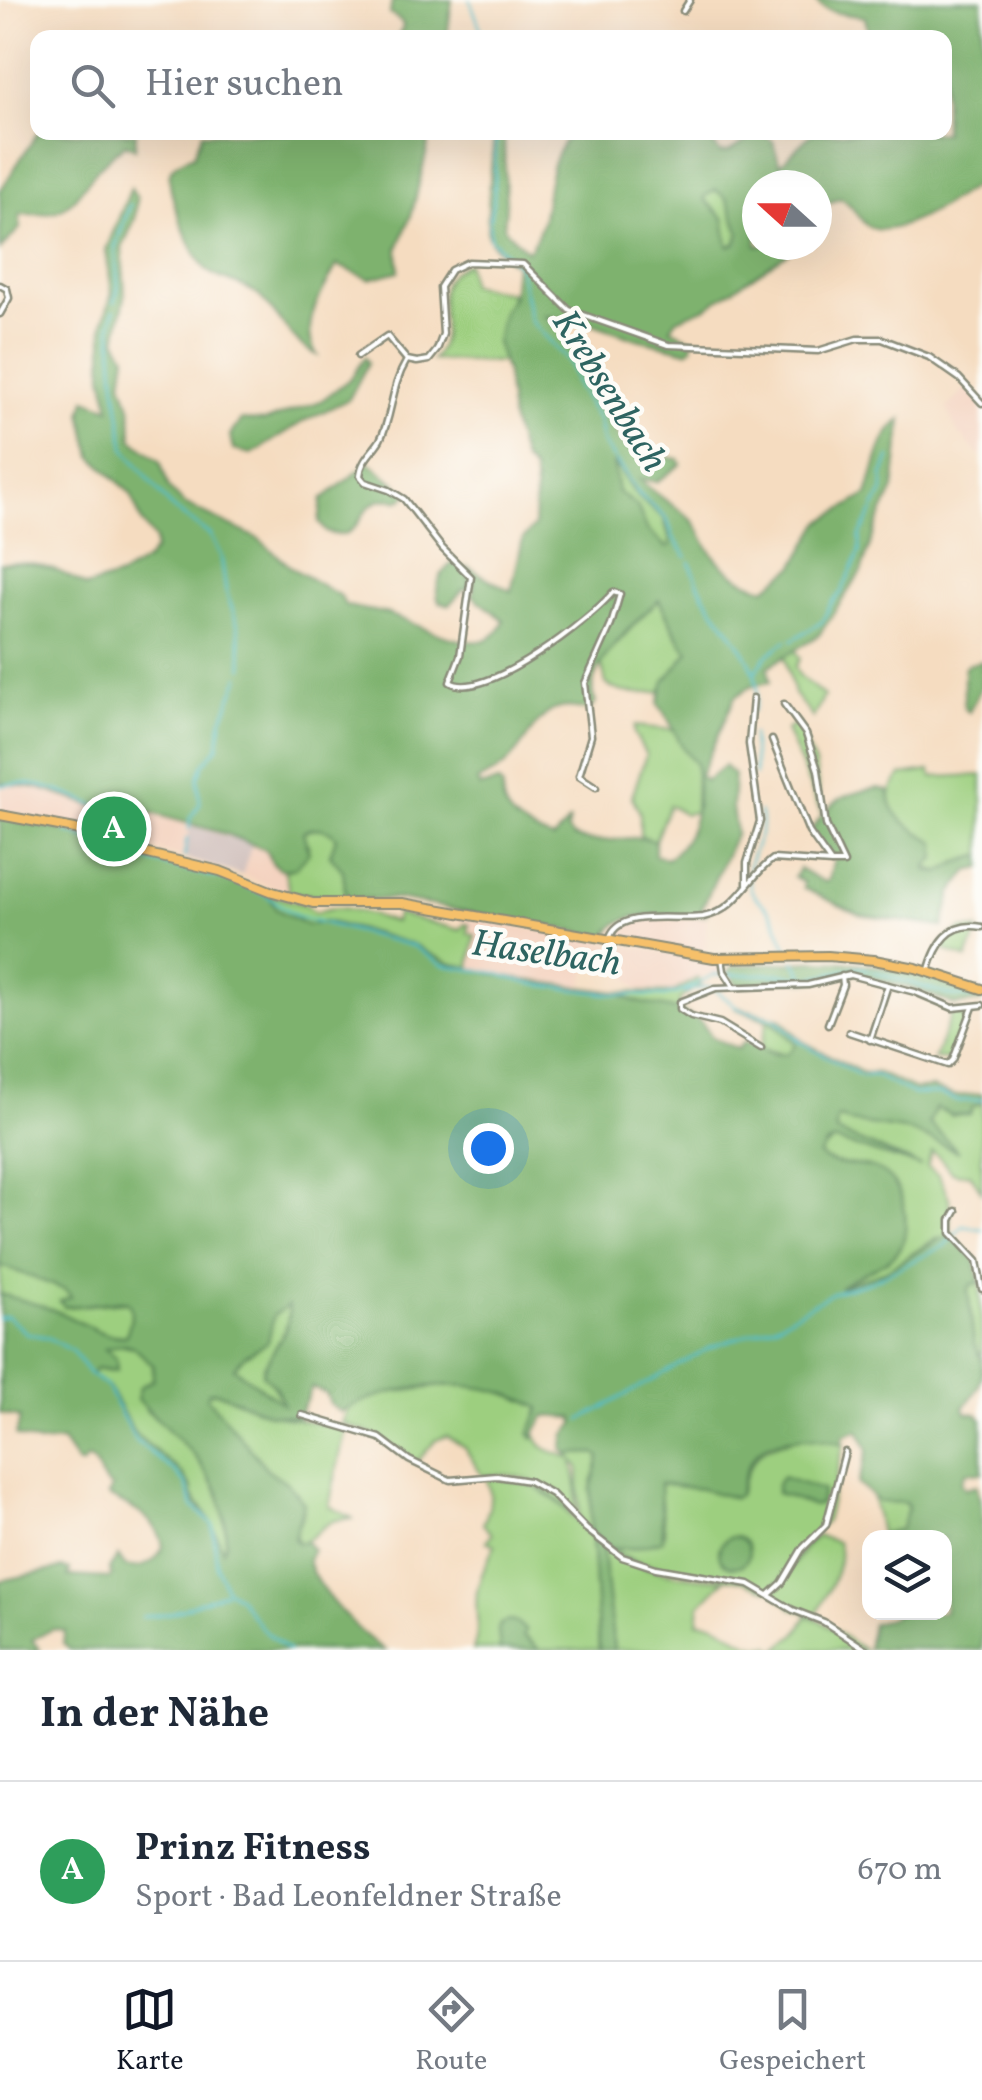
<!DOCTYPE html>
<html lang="de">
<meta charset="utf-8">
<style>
body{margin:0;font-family:Vollkorn,serif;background:#f6f6f7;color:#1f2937}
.controls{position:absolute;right:30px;bottom:30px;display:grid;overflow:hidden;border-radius:20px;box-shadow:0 10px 40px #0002}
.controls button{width:90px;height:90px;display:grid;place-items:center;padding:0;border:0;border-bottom:2px solid #e0e1e3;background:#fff;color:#1f2937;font:50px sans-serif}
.compass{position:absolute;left:742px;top:170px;width:90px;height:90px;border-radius:50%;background:#fff;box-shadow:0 10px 40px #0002;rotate:291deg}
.you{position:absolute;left:488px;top:1148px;width:35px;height:35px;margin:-25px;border:8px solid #fff;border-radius:50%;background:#1a73e8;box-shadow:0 0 0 15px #1a73e833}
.badge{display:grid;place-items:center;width:65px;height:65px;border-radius:50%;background:#111827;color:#fff;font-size:32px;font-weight:700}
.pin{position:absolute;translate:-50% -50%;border:5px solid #fff;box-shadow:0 2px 10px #0006}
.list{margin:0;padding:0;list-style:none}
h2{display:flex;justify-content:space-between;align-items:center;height:130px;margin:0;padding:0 40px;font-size:42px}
h2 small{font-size:32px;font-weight:400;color:#747a83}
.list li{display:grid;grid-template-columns:65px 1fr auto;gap:30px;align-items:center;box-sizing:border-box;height:180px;padding:0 40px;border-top:2px solid #e0e1e3}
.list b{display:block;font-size:38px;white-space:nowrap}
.list p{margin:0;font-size:32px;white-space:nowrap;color:#747a83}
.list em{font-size:32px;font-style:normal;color:#747a83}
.icon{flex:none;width:55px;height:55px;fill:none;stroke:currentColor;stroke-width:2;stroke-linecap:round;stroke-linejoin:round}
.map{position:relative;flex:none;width:982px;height:1650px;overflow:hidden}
.search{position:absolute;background:#fff;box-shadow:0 10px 40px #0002;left:30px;right:30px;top:30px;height:110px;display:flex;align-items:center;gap:25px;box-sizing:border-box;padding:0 35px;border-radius:20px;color:#747a83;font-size:38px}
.sheet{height:310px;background:#fff}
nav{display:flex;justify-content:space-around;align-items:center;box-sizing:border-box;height:140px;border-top:2px solid #e0e1e3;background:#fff;font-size:28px;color:#747a83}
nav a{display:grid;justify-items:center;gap:5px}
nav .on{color:#111827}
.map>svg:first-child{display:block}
.built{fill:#f4d3c0}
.industrial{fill:#d0c0bc}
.green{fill:#9dcf7f;stroke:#5e865a;stroke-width:2.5}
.forest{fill:#7eb26e;stroke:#4e7851;stroke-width:2.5;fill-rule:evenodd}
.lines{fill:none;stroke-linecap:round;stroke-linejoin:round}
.stream{stroke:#51beca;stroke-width:2.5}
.minor-casing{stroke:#8a8c7a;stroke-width:9}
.primary-casing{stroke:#8a8c7a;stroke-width:12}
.minor{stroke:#fff;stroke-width:4}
.primary{stroke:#f6c06b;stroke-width:8}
.labels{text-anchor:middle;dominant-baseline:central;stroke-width:9;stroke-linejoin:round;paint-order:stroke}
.water-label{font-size:38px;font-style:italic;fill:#2e6461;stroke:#fdfcf7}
</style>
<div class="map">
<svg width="982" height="1650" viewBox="0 0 982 1650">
<rect width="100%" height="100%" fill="#fdfcf7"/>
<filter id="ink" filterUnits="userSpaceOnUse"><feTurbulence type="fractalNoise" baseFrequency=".01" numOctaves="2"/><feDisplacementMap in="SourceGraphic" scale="20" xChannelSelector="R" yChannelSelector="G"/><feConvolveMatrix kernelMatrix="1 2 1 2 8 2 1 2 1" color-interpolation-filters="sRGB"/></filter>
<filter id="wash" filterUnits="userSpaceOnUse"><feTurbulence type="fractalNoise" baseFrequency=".0048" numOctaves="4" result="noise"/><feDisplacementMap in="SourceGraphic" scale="40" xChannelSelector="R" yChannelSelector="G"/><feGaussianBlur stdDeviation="2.25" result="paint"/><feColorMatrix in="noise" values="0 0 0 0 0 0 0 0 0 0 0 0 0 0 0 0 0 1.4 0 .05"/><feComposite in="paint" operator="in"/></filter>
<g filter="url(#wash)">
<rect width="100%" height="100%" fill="#f5dcc0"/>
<g class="built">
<polygon points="967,387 982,405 982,457 957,433 947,408"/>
<polygon points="6,784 39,788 94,806 130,808 191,826 183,858 59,821 0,811 0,787"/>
<polygon points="252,844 266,850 277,869 284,869 290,893 242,875"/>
<polygon points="454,916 706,960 719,966 723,973 704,975 672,993 639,991 610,958 606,960 592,953 582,988 525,980 470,967 475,936 468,934 469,925"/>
<polygon points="706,918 706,950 695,951 616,938 613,935 618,927 637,921"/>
</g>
<polygon class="industrial" points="191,826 252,844 242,875 183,858"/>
<g class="green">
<path d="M716,190L727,199L740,234L735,244L728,246C724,238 727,232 724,224C720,212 712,210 705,200V196Z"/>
<path d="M467,263L470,285L512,293L496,342L503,362L432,360C463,324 417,287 467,263Z"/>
<polygon points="616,461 633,491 664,518 671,545 666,547 656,541 647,529 637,506 618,492 612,465"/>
<path d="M658,599L677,636L689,651L660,692C641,693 622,696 606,684L601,661Z"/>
<polygon points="795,649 800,659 795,667 799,675 824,696 813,718 794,694 784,655"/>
<polygon points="797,723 815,764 822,815 786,730"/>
<polygon points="635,726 673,730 696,764 695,812 685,814 669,805 655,841 640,836 640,813 632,797 646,755 634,733"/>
<path d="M930,771L932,777L982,775V855L956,863L939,873L927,867L936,843C910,826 869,809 902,775Z"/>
<polygon points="314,828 329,830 336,838 330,855 344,871 346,899 290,893 284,869 290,870 309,846 302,833"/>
<path d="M268,894L306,905L316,913C341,900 367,915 394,922L397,914L460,930L465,924L469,925L468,934L475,935L470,967L441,962L417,946L374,933L325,921L308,925L276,909Z"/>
<polygon points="962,929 978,930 967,959 940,948 946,939"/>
<polygon points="698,978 701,984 680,999 679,1010 674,1010 634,1001 615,992 672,993"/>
<polygon points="953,1011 969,1015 948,1060 934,1059"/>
<polygon points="768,1019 784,1029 795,1042 795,1047 787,1054 761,1049"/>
<path d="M979,1103H982V1192L970,1173C941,1177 952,1163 932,1152L927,1166L939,1176L949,1198L951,1236L934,1240L883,1272L833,1291C869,1268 918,1257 901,1202C897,1187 893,1178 879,1171C860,1160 838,1170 819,1155L821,1150L835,1141L910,1161L836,1132V1118L904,1129L954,1149L929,1123L936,1107L952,1116Z"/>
<path d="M0,1265L66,1290L71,1297L65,1307L128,1302C134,1310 130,1327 125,1336L105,1334L51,1309L0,1295Z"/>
<polygon points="980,1281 982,1360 974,1344 968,1290 971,1285"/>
<path d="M288,1306C293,1326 274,1349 263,1368L285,1406L234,1368L244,1356L265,1344L274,1315Z"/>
<path d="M116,1344L134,1347L153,1365V1380L144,1384L146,1410C184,1438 223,1478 225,1528C226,1538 227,1542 222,1551L204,1510L160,1456L134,1433L109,1388L92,1376L96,1368L109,1372L105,1349Z"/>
<path d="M454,1385C485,1386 514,1394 541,1409L533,1437L536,1436C542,1454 560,1451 573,1460L577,1486L575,1513C541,1490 532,1469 482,1476L465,1448L447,1436L436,1440L416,1463L374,1435L342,1423L349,1406L377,1394Z"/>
<path d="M209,1392H217L269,1414L346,1428L329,1506L354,1519C320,1516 323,1537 298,1543L295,1534L304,1510L297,1493L267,1469L206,1398Z"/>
<path d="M807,1436L844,1444L826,1521L799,1551L781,1581L770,1590C760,1588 751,1583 741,1580C698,1570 650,1574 612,1549L634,1548L665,1535L659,1484L701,1489L734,1497L739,1495C754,1449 760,1447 807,1436Z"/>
<polygon points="595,1453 600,1457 591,1488 591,1532 579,1519 579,1467 568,1454"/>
<path d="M486,1478C538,1477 558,1501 592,1536L599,1650H540L523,1635L525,1630L499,1635L500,1650H473C482,1624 474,1615 477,1592C480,1575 488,1560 495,1545L486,1541L492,1534L483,1524C490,1510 493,1493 486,1478Z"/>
<polygon points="873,1499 906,1503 908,1514 901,1530 880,1534"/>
<path d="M818,1536L837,1542C847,1562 825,1595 816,1616L793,1609L774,1593L807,1545Z"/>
<path d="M602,1544C635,1572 683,1577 724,1580L700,1605L698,1622C728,1618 735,1650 770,1645L775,1650H614Z"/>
<polygon points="807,1616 819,1620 864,1650 776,1650 797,1633"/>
</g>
<g class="forest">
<polygon points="392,0 452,0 447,37 397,37 403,27 402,22 390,14"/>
<path d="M815,0H982V181C960,195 893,243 868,226C857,219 854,205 841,198L817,208V185H757V245H799L707,307L677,319L671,328L693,340L692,348L687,351L637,339L579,319L545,316L565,335L623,445L639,452L679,459L681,464L657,482L640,479C655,496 675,504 691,519C699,527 702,537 708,547C722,569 741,582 765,588L794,567L820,523L867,495C876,469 878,437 902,419L894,489L877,525L861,572L819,635L768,667L770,682L751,686L735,697L700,776L705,781L724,766L734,775L732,808L736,833L702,908L706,915C677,918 621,905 606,937L397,899H346L343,871L330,855L336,838C329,827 314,826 303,832L309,853L295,868C278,873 271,865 266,850L226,834L155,814L94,806L39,788L0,783V563C32,560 60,568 86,587L120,576L148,559L155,550V540L142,523L131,494L92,456L82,414L86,399L110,408L103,375V324L112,293L106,250L131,188L137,198L135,219L122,248L125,297L116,339L126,356L122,382L131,409L132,439L160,461L169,488L184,504L259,539L292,568L340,596L345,605C358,610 370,609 384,613C414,620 489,669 504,620L473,596L474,581L467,567L511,591L523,539L534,526L535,501V482L532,469L523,460L511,419L506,373L496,342L503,311L512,298L515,265C506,256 492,248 488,236C485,227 493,150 494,133H504L506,204L504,228L527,251C546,231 544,201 550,176C553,159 560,146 570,133H712L714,145L720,153L728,152L760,133L773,141L780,165L812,133L944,132V38L869,37L865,17C848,14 826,15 815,0ZM716,190L727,199L740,234L735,244L728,246L724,218L705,200V196ZM613,462L638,497L664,518L671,545L666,547L647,529L637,506L618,492ZM659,600L682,644L689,651L665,681L658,704C674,723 678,747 696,764C699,801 698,836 667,859L655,855V841C629,832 601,848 573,837L567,830L570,820L553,839C529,830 498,818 503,788L498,782L480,787L477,781C490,775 501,770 510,760C537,729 542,696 589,711L596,702C577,674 638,619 659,600Z"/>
<path d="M38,132L136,133L135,149L126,144C115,152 104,161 96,171C68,206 68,216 20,214V228L0,250V191Z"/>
<path d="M202,133H431L412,213L398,248L399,271L369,279L337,265C322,293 298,325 317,355C291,344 279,313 258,295C244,283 224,282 209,272C193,260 166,192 170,173C173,162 185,159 194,155Z"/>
<polygon points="365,357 368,363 349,399 304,421 252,454 233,450 230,435 241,420 266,421 321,401 351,378"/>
<path d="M369,462L408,494C398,506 391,496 378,501C357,509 361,544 326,532L319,522L322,500Z"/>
<path d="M454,562L470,578L468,589H463L450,605L439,602C433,586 441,571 454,562Z"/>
<polygon points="982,661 982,686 969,712 964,708 964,669 966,665"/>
<path d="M879,788L889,791C889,819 915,829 936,843V858L927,867L928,871L939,873L956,863L982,855V868L968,871L952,893L943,927L860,915L803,888L804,882L794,877L799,869L825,882L829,880L834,859L810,831C833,800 840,794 879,788Z"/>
<path d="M0,818L68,831L223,876L268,894L276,909L307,925L325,921L407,943L453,965L525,980L615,992L634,1001L679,1010L701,1022L713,1038L738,1049L745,1041L773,1054H787L796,1044L773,1022L737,1009L740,1008L782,1019L802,1041L863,1073H878L915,1090L931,1088L955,1096L982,1094V1103L972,1108L970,1114L952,1115L936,1108L929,1123L959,1152L911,1131L849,1122L839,1117L836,1121V1132L921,1166L835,1141L827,1144L819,1155C837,1171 859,1160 878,1170C893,1178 900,1190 904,1207C915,1268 870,1262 839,1288L883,1272L943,1237L951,1236L975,1259L980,1281L971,1285L968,1290L974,1343L982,1360V1375L978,1388L964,1408L966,1413L977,1414L982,1419V1473L966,1472L961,1483L965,1488L977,1485L982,1510V1650L867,1648L872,1624L895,1616L894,1613L944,1612V1538L880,1537V1534L901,1529L908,1508L906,1503L879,1502L858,1484L868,1449L858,1430L843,1436L844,1444C816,1436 765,1431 749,1464C744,1474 742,1485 739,1495L734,1498L701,1489L660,1484L663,1540L634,1548L612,1549L591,1532V1488L600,1457L595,1453L568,1454L563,1449L566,1434L575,1424L574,1418L545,1416L533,1437L530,1433L540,1408C479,1374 400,1381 340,1412L330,1404L327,1394L312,1387L298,1417L269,1414L217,1392H209L207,1397L267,1469L287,1483L304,1503L294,1539L298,1543L306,1542L313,1550L308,1559C313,1588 361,1635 385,1650H70L63,1644L65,1631L53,1629L32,1640L40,1650H0V1581L62,1568L70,1570L68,1576L108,1578L112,1576L109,1569L118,1556L125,1566C142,1570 155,1563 163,1547C159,1519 131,1507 108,1496L112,1487C98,1481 101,1464 86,1458L83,1464H78L62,1441L39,1443L16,1436L20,1418L0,1413V1294C19,1299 38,1304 56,1311C78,1320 101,1338 125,1336C130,1328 134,1310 128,1302L121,1301L65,1307L60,1301L71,1297L66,1290L0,1265ZM288,1306C294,1330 269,1350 262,1374L276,1387L283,1404L234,1368L244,1356L268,1342L274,1315ZM124,1344L134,1347L153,1365V1380L140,1387L137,1399L195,1456L218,1491L225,1519L226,1544L223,1550L210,1520L192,1498V1489L182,1473L134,1433L109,1388L92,1375L96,1368L117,1371L116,1357L105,1349Z"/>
<path d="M811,961C871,960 926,974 982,994V1002L955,1005L920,991L850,972L807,982L779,979L743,986L736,984L729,973L732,966Z"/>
<polygon points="782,1477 823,1490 820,1504 814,1506 777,1493 777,1484"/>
<polygon points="592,1536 602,1544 614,1650 599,1650"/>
<circle cx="734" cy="1552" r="15"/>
<polygon points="507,1621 517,1622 525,1630 523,1636 540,1650 500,1650 498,1630 500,1624"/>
</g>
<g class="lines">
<g class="stream">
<polyline points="470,0 484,38"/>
<polyline points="496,132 494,196 489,221 490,239 519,266 531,321 570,363 577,386 599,421 603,443 639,494 667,519 673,537 687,557"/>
<polyline points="115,302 118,287 115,247 130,205"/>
<polyline points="114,310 111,325 115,381 125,449 171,507 210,535 221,556 226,591 238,626 243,669"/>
<path d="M690,562C694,574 699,587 706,598C725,628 772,672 753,711"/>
<polyline points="792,640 822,622 832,602 841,593 860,552 860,536 883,491 883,476 890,457"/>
<polyline points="756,671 766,656 786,641"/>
<polyline points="752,734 755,775"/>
<path d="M0,786C32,778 65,793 94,805"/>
<path d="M760,812C767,834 751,847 749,867C746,900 761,897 773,916C780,928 783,942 790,954"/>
<polyline points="189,829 190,818 200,804 198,779 203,765 218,747 222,720 240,676"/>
<polyline points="65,831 153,862 232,881 264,894 297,916 413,946 442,965 495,973 531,984 610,994 664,996 681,992 713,975 783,974 807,979 859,967 953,996 982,998"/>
<polyline points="184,857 187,838"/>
<polyline points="794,960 806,979"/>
<polyline points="683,992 706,987 713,988 739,1009 775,1018 801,1042 861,1076 874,1075 912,1094 941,1094 957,1101 982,1100"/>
<polyline points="0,1318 7,1316 28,1334 47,1337 72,1351 89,1373 107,1387 135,1440 175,1472 186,1484 193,1506 213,1525 217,1567 226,1589 239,1598 262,1629 288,1650"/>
<polyline points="581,1420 709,1348 777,1324 832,1293 872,1281 944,1246 963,1226 982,1229"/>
<polyline points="142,1617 172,1613 225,1592"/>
</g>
</g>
</g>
<g filter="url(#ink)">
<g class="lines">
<g class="minor-casing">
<g id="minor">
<polyline points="683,11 690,0"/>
<polyline points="0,285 7,289 9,298 0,314"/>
<polyline points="358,356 387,336 407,360 417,362 429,360 437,350 443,334 440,287 451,270 468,262 523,264 569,310 668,345 818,351 857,339 882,339 929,357 959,378 982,403"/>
<path d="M407,360C390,388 393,415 380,440C372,453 361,460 360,476L365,482L389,490L404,499L442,548L471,577L460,656L450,682C483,703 591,619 613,592L620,594L611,625L585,683L591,736L579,776L596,787"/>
<polyline points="784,704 806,734 818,770 826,825 844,863 832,863"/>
<polyline points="747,884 747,863 760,821 749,744 753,698"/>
<path d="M610,937C619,908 678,921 703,917C738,910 746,879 773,859L831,863L809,832L772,740"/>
<polyline points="722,958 724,971 733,985"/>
<path d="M928,972C936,944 949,921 982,927"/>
<polyline points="828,1024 843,985 842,976"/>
<polyline points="849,1032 948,1065 953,1060 973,1007"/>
<polyline points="870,1040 888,985"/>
<polyline points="761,1048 720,1023 691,1016 680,1009 680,1002 716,988 808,985 850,975 915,992 953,1008 982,1005"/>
<polyline points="956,1211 951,1220 951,1233 977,1261 982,1289"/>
<polyline points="302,1415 380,1438 409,1460 450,1480 497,1476 529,1481 552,1494 586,1529 622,1557 656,1568 749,1584 793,1610 824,1622 867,1650"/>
<polyline points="770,1594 782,1583 802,1549 826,1525 845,1452"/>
</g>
</g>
<g class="primary-casing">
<polyline id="primary" points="0,815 75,829 144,853 220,871 273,892 313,903 402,903 714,958 828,956 874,960 916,968 982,989"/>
</g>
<use href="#minor" class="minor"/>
<use href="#primary" class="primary"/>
</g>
</g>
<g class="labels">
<g class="water-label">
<text transform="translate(608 392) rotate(58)">Krebsenbach</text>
<text transform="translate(546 955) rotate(8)">Haselbach</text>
</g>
</g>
</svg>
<div class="controls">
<button><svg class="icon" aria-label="layers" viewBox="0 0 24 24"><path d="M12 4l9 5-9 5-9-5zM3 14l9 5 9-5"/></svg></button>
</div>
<svg class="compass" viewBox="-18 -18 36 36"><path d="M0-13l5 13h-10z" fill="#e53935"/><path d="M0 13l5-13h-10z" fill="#747a83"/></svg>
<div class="you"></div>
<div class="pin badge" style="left:114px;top:829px;background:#2e9e5b">A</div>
<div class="search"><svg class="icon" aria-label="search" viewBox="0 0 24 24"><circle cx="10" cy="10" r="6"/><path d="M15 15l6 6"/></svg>Hier suchen</div>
</div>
<section class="sheet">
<h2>In der Nähe<small></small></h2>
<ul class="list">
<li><span class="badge" style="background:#2e9e5b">A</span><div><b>Prinz Fitness</b><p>Sport · Bad Leonfeldner Straße</p></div><em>670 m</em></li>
</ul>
</section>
<nav>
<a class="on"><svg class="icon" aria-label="map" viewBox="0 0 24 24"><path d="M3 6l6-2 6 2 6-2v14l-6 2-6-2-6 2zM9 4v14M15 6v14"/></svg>Karte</a>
<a><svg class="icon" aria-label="directions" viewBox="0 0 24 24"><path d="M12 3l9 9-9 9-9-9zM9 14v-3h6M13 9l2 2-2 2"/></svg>Route</a>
<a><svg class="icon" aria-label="saved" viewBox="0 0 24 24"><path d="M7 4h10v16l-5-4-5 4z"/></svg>Gespeichert</a>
</nav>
